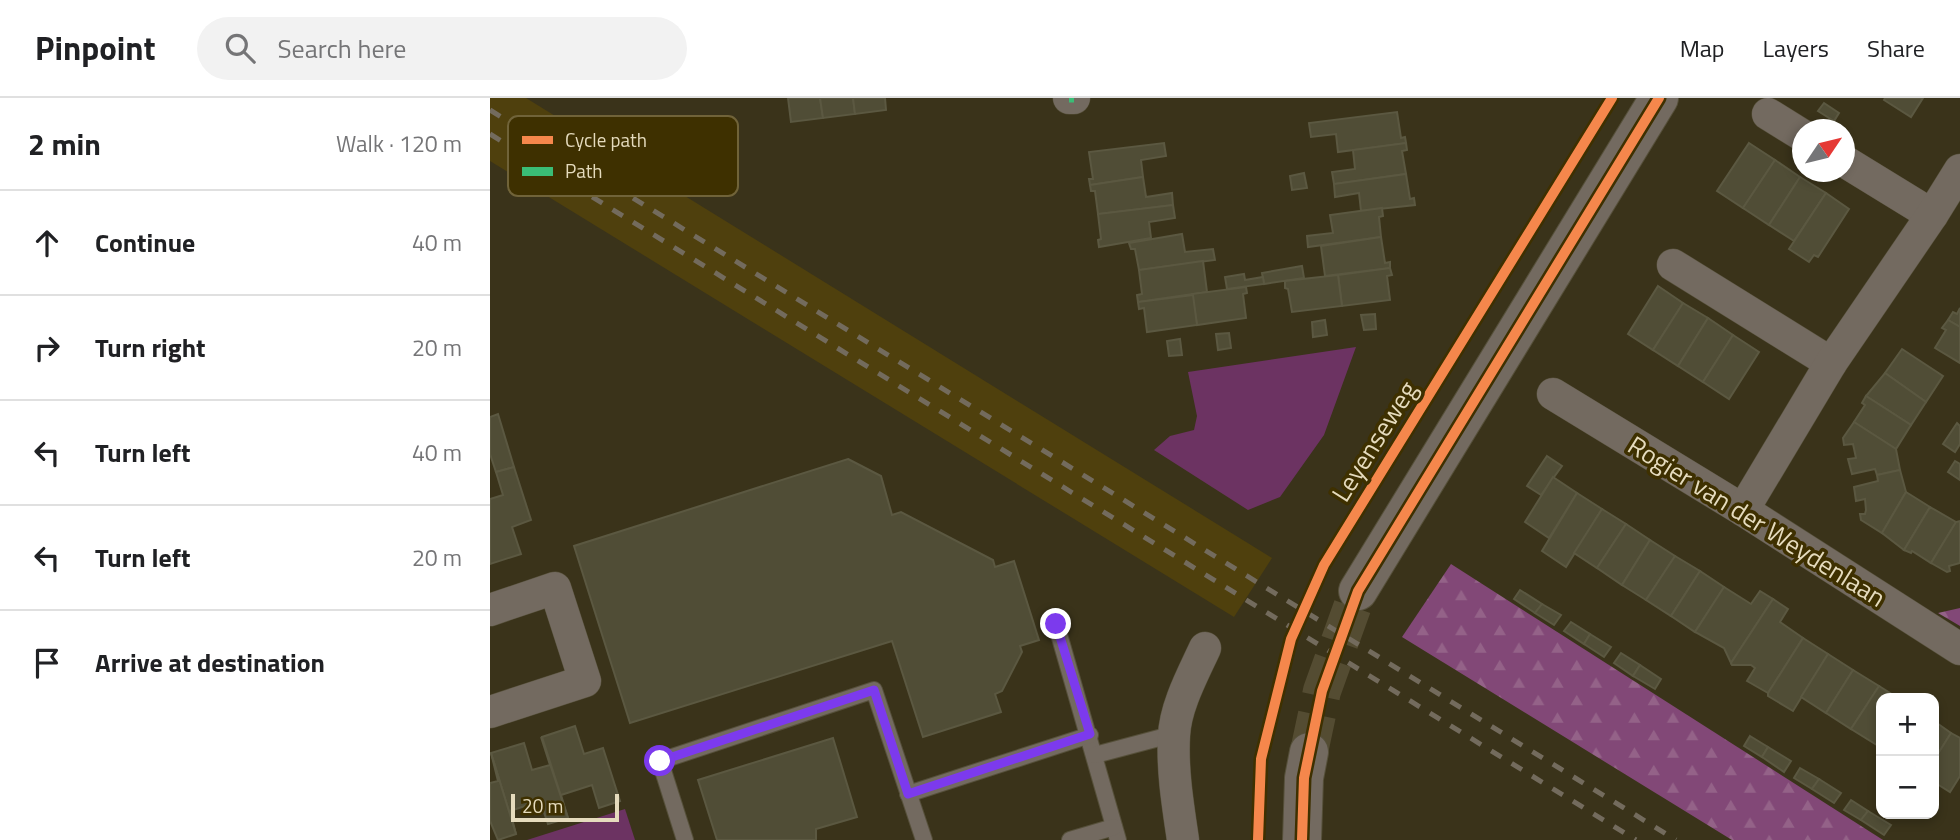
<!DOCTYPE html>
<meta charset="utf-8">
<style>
body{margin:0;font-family:"Titillium Web",sans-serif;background:#f2f2f2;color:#202124}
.controls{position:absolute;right:21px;bottom:21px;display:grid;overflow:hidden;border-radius:14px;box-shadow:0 4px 10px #0003}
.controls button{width:63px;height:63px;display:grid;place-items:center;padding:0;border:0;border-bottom:2px solid #e0e0e0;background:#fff;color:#202124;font:35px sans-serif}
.compass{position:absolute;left:1302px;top:21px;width:63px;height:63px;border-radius:50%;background:#fff;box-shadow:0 4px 10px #0003;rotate:55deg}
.scale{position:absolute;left:21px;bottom:18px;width:108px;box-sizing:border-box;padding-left:7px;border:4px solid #e5dbbd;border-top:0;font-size:19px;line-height:24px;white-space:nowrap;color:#e5dbbd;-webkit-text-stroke:5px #3e3000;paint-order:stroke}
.stop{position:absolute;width:21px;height:21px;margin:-16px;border:5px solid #7c3aed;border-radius:50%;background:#fff}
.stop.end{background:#7c3aed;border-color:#fff;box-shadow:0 2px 7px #0008}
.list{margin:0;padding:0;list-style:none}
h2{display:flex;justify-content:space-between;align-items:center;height:91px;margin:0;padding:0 28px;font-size:30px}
h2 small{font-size:23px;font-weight:400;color:#757577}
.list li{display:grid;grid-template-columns:46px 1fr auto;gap:21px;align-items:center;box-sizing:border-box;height:105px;padding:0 28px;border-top:2px solid #e0e0e0}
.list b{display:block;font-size:26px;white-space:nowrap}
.list em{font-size:23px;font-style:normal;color:#757577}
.icon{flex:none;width:38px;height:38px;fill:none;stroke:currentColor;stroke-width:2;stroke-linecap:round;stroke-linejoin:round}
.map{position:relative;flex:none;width:1470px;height:742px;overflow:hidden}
header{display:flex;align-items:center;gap:42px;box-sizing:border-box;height:98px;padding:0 35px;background:#fff;border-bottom:2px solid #e0e0e0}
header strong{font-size:33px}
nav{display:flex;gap:38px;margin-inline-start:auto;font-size:24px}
.search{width:490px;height:63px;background:#f2f2f2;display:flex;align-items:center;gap:18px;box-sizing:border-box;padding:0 24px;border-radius:38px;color:#757577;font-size:26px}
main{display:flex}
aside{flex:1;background:#fff}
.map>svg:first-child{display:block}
.built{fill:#4f400d}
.grass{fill:#6c3362}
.forest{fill:url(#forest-firs)}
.building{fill:#504d36;stroke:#5b5841;stroke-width:2}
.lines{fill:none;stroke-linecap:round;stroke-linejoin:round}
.tertiary-tunnel{stroke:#544c32;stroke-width:38;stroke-dasharray:38 19;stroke-linecap:butt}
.service-casing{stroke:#56503a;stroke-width:18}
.minor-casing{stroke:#56503a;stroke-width:33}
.tertiary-casing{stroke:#56503a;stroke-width:40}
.service{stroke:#736a60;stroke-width:16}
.minor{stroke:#736a60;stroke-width:32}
.tertiary{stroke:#736a60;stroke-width:38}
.rail{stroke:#736b5d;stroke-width:5;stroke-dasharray:12 12;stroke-linecap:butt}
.quiet{stroke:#3abd76;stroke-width:9;stroke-dasharray:18 9;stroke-linecap:butt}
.cycleway-casing{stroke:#3e3000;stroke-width:15}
.cycleway{stroke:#f5874c;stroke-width:10}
.route{stroke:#7c3aed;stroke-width:9}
.labels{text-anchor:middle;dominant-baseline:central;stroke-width:7;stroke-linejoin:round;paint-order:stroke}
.street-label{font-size:26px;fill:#e5dbbd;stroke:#3e3000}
.key{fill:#3e3000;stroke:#706339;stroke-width:2}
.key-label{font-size:19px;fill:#e5dbbd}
</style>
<header>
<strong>Pinpoint</strong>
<div class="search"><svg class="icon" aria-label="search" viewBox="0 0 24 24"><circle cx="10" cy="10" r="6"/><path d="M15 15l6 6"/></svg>Search here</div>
<nav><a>Map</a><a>Layers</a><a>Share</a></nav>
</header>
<main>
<aside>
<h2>2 min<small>Walk · 120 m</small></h2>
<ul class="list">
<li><svg class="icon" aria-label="ahead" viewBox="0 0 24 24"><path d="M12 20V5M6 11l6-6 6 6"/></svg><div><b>Continue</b></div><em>40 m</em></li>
<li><svg class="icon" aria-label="right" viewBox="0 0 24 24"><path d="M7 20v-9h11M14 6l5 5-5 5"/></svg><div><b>Turn right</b></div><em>20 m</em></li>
<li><svg class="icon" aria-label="left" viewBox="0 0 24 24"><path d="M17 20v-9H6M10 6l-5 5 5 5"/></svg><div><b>Turn left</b></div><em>40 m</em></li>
<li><svg class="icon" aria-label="left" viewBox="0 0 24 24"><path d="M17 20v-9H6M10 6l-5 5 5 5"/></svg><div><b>Turn left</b></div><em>20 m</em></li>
<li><svg class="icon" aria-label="arrive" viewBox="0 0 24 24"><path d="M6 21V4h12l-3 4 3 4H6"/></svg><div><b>Arrive at destination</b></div></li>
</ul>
</aside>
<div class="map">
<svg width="1470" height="742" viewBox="0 0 1470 742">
<defs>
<pattern id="forest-firs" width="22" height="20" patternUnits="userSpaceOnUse" patternTransform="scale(1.75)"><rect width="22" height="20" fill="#824877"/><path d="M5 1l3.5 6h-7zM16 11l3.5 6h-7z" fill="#946288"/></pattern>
</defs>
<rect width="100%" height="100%" fill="#3a331a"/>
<polygon class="built" points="0,0 36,0 782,460 744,519 0,63"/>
<g class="grass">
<polygon points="866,249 834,337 790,399 758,412 664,352 680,338 704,332 707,318 698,274"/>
<polygon points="135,711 145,742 37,742"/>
</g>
<g class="forest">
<polygon points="961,466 1393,742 1242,742 912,539"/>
<polygon points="1470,510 1470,528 1448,515"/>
</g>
<g class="building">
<polygon points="298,0 330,0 333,20 301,24"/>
<polygon points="330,0 363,0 365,16 333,20"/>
<polygon points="363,0 395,0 396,12 365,16"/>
<polygon points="1395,0 1433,0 1421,19 1394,2"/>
<polygon points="1334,5 1349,15 1344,23 1328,13"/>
<polygon points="907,14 911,40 915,39 916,45 848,54 846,36 821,39 819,25"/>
<polygon points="674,45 676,58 651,62 653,79 600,87 599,81 603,81 599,54"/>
<polygon points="916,45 917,52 912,53 916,76 844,86 842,74 865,71 863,52"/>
<polygon points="1259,45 1285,62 1253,110 1227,93"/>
<polygon points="1285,62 1310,79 1279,127 1253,110"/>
<polygon points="814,75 817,90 802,92 800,78"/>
<polygon points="916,76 920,101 924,100 925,107 871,113 869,95 845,99 844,86"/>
<polygon points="653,79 656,99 682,95 683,107 608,116 605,93 601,93 600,87"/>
<polygon points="1310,79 1336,95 1304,143 1279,127"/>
<polygon points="1336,95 1359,111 1328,159 1324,157 1319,164 1299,151"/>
<polygon points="683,107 685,120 659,124 661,140 609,149 608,142 611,141 608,116"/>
<polygon points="892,110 893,118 889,119 891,139 818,149 817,138 843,135 840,117"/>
<polygon points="692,136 695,154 723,151 725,162 649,172 645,151 641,151 639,145"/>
<polygon points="891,139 895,165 900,164 900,170 835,178 831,148"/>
<polygon points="713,163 717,194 648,204 647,197 652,196 649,172"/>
<polygon points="812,168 814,180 774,186 772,175"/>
<polygon points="900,170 902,177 897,178 900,202 852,208 848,177"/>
<polygon points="754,176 755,182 773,179 774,186 737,191 735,179"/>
<polygon points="848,177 852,208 802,214 798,191 795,190 795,183"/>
<polygon points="1168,188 1193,205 1163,252 1138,236"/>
<polygon points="756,189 757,195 753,196 756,220 707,227 702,196"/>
<polygon points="703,197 707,227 657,234 654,210 649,211 648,204"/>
<polygon points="1193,205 1218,220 1188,268 1163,252"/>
<polygon points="1470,210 1470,229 1458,222 1463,214 1467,216"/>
<polygon points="885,216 886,231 874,232 871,217"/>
<polygon points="1218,220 1243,237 1213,284 1188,268"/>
<polygon points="835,222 837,237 823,239 822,224"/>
<polygon points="1458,222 1470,229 1470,265 1445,250 1456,232 1452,230"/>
<polygon points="739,235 741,250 728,252 726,236"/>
<polygon points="1243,237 1269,254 1239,301 1213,284"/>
<polygon points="690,241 692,257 679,258 677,243"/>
<polygon points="1412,251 1453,278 1436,304 1395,275"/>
<polygon points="1395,275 1436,304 1421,327 1376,298"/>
<polygon points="1376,298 1421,327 1406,351 1364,324 1375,307 1372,305"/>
<polygon points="8,316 24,369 6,374 0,356 0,319"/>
<polygon points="1364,324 1406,351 1410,372 1387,377 1385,371 1362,376 1358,361 1366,360 1363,346 1354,347 1353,340"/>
<polygon points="1467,325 1470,328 1470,346 1465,354 1453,346"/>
<polygon points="1057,358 1072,368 1051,397 1037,388"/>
<polygon points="358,361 391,378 402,417 411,414 503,462 505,469 524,463 549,542 530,548 532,554 512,593 505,596 511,614 433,639 402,543 140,625 84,448"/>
<polygon points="1465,363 1470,366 1470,382 1458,374"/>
<polygon points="24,369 41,422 22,429 31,456 0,466 0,401 13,397 6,374"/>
<polygon points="1410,372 1416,394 1392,435 1371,422 1370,416 1375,416 1376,412 1375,401 1366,403 1364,389 1388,383 1387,377"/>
<polygon points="1063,379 1087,395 1059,440 1035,424"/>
<polygon points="1416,394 1440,409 1414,452 1392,435"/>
<polygon points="1087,395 1112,411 1076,469 1052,453"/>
<polygon points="1440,409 1466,424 1441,465 1422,453 1421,455 1414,452"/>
<polygon points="1112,411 1136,426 1107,470 1084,455"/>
<polygon points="1470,423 1470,465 1459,468 1460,473 1457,474 1441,465 1466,424"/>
<polygon points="1136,426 1160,442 1132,487 1107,470"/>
<polygon points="1160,442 1185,458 1156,502 1132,487"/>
<polygon points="1185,458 1210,473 1181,518 1156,502"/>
<polygon points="1210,473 1234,489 1205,534 1181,518"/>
<polygon points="1234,489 1261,506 1270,493 1283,501 1241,565 1234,550 1205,534"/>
<polygon points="1030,492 1052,506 1045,515 1024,501"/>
<polygon points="1283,501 1298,511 1290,524 1313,540 1278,595 1257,583 1265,570 1261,567 1242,567 1241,565"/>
<polygon points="1052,506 1071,517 1064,527 1045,515"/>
<polygon points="1081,524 1100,536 1094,546 1074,533"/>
<polygon points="1100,536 1121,549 1114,559 1094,546"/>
<polygon points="1313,540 1338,556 1303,613 1278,598 1278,595"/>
<polygon points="1131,555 1150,567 1143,578 1124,565"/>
<polygon points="1338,556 1363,572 1336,615 1311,599"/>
<polygon points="1150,567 1171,581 1165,591 1143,578"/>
<polygon points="1363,572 1389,588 1361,631 1336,615"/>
<polygon points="1389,588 1408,600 1391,600 1391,640 1387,647 1361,631"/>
<polygon points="1444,623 1461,635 1444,662"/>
<polygon points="85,628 94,656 113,650 130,703 109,710 102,687 71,697 78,720 52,639"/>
<polygon points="1461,635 1470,640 1470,678 1460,694 1444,684 1444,662"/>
<polygon points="1260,638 1278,649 1272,659 1254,648"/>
<polygon points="51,639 78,720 58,726 50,703 20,713 26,736 1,655 34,645 42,672 60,667"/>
<polygon points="343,640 367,719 326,731 326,742 227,742 208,682"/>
<polygon points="1278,649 1301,663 1294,674 1272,659"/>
<polygon points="1,655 26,736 8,742 0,723 0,685 8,683"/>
<polygon points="1310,670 1329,681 1322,691 1304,680"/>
<polygon points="1329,681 1351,695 1344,705 1322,691"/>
<polygon points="1361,702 1378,713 1371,722 1354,712"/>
<polygon points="1378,713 1401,727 1394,737 1371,722"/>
</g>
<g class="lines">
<polyline class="tertiary-tunnel" points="819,654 832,593 868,493"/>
<g class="service-casing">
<g id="service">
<polyline points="566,526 628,742"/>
<polyline points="605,657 684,636"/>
<polyline points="418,696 600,637"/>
<polyline points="195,742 170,663 384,592 434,742"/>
<polyline points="580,742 624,729"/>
</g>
</g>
<g class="minor-casing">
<g id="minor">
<polyline points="579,0 584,0"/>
<polyline points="1278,16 1312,37"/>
<polyline points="1354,63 1442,117"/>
<polyline points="1183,167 1341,265"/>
<polyline points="1063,296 1253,412 1470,551"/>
<polyline points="1253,412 1341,265 1442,117 1470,72"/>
<polyline points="0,512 65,490 95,583 0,614"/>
<path d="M693,742C688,708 682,672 684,638C685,609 703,576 715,550"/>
</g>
</g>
<g class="tertiary-casing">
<g id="tertiary">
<polyline points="868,493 1169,0"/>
<polyline points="812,742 814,680 819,654"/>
</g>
</g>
<use href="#service" class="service"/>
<use href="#minor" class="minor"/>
<use href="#tertiary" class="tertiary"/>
<g class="rail">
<polyline points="0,12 1186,742"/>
<polyline points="0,36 1146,742"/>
</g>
<polyline class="quiet" points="579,0 584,0"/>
<g class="cycleway-casing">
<g id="cycleway">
<polyline points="768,742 771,661 801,541 834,467 1122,0"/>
<polyline points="812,742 814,680 832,593 868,493 1169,0"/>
</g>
</g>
<use href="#cycleway" class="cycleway"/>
</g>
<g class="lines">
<polyline class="route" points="170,663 384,592 418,696 600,636 566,526"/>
</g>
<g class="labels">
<g class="street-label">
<text transform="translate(884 343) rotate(-58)">Leyenseweg</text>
<text transform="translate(1267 423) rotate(32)">Rogier van der Weydenlaan</text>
</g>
</g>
<rect x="18" y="18" width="230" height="80" rx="10" class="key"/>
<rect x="32" y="38" width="31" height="8" fill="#f5874c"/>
<rect x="32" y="69" width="31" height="9" fill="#3abd76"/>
<g class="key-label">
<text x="75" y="49">Cycle path</text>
<text x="75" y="80">Path</text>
</g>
</svg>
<div class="controls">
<button>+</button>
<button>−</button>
</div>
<svg class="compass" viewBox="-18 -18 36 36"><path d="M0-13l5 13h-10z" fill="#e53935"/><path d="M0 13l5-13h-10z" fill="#757577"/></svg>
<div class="scale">20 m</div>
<div class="stop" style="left:170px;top:663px"></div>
<div class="stop end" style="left:566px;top:526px"></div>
</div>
</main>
